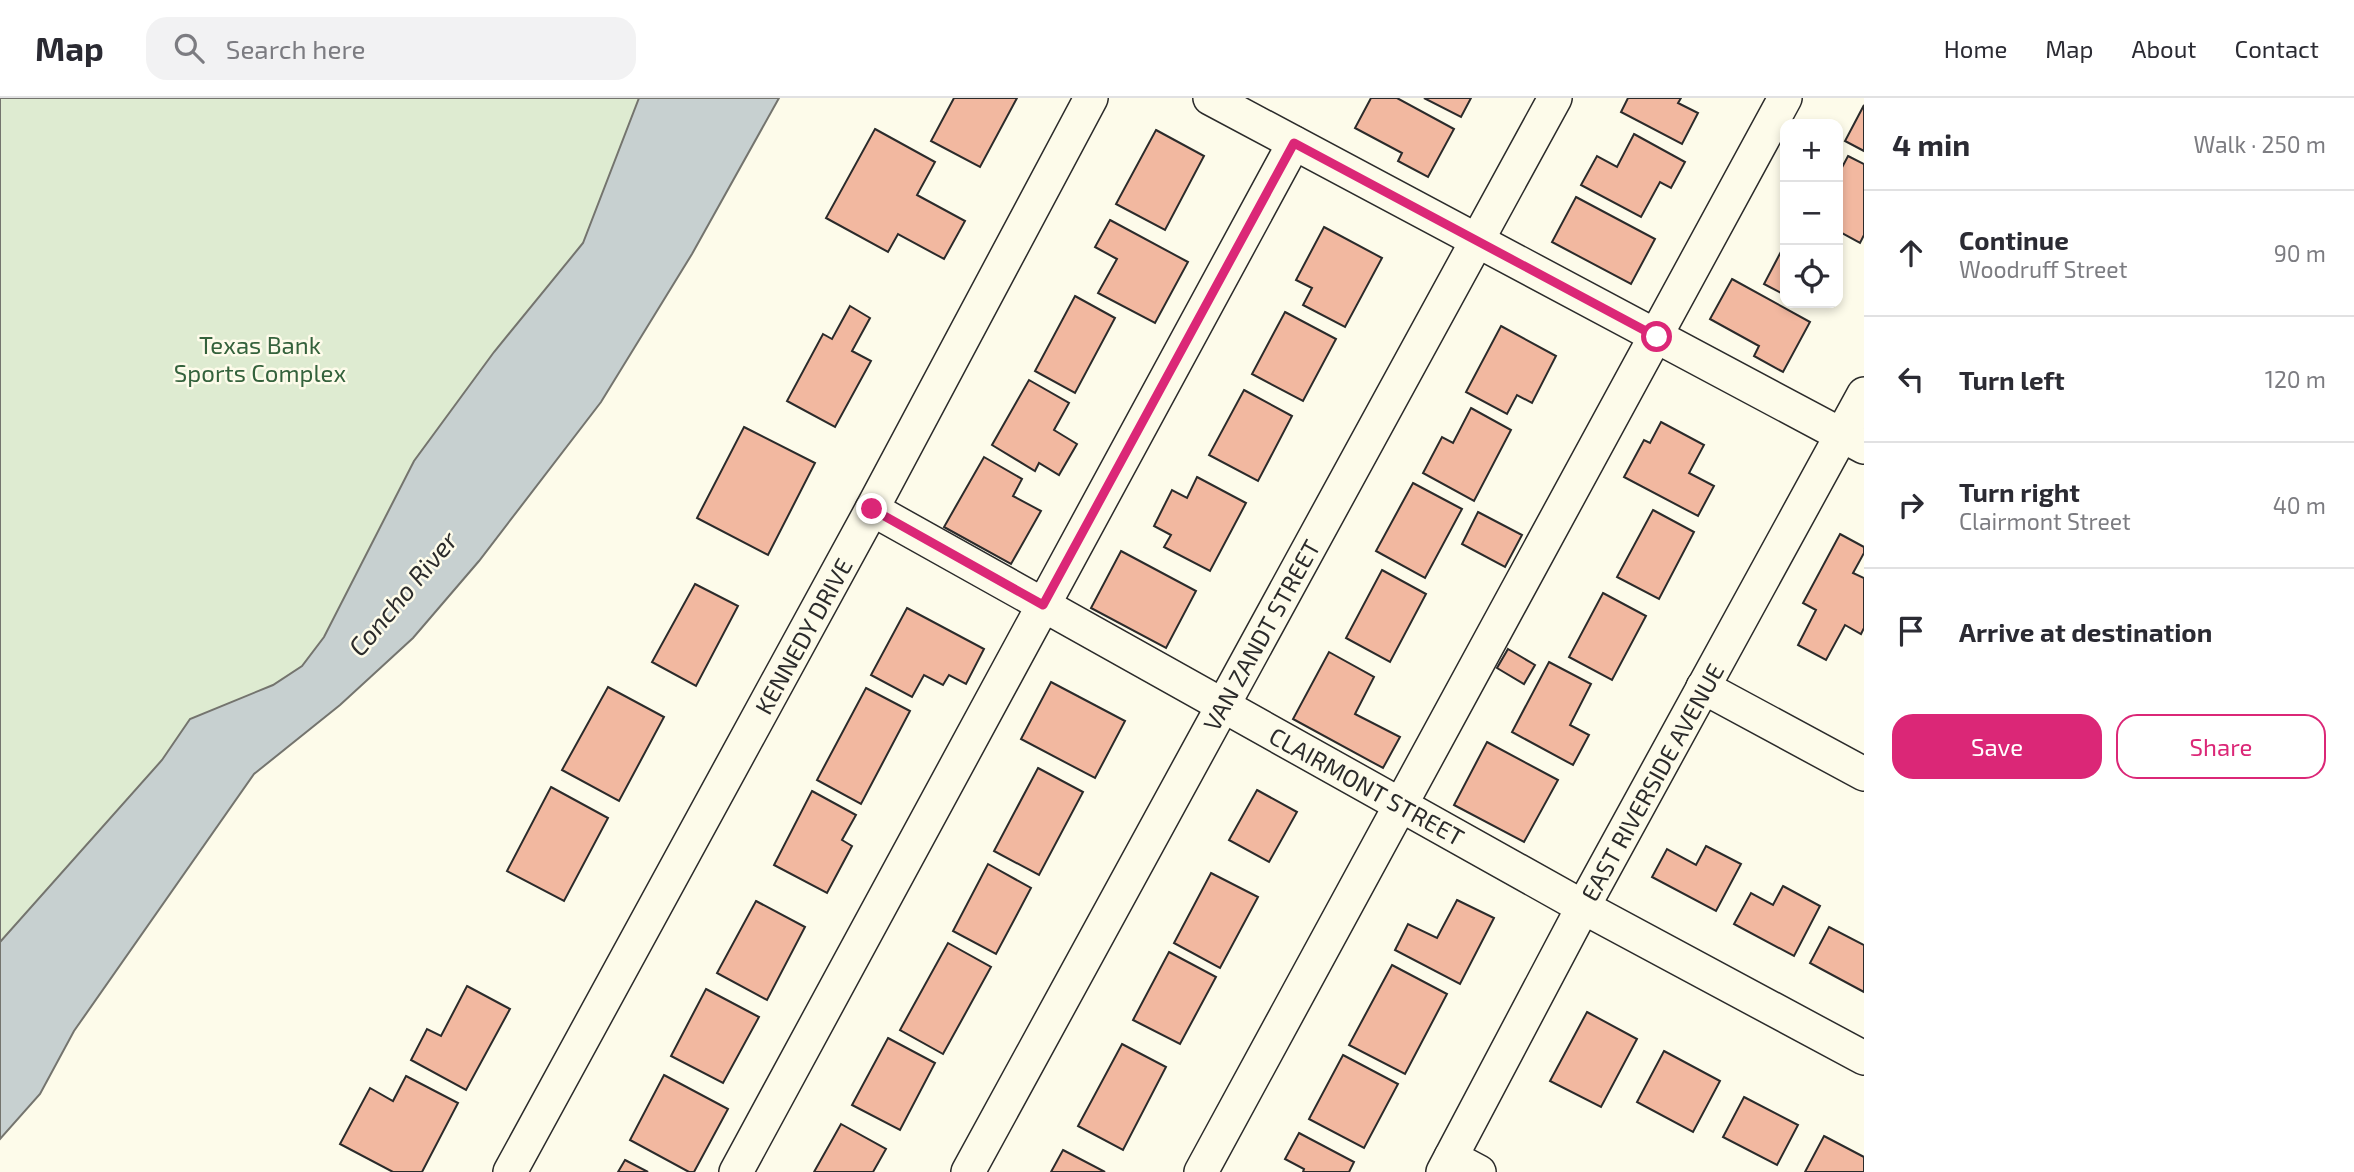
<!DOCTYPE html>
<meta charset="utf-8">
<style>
body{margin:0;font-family:"Exo 2",sans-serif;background:#f2f2f3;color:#2b2b33}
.controls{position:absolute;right:21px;top:21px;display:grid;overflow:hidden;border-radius:14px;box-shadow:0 4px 10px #0003}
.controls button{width:63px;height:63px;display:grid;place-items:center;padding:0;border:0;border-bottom:2px solid #e1e1e2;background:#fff;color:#2b2b33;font:35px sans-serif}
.stop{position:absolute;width:21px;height:21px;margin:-16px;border:5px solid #db2777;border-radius:50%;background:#fff}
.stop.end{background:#db2777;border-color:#fff;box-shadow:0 2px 7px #0008}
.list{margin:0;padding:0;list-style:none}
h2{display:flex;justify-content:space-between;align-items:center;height:91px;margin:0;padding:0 28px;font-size:30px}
h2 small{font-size:23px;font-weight:400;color:#7c7c81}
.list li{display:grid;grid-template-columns:46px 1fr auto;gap:21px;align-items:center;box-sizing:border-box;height:126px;padding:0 28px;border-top:2px solid #e1e1e2}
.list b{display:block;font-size:26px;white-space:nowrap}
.list p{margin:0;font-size:23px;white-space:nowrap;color:#7c7c81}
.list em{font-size:23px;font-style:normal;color:#7c7c81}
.actions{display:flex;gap:14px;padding:21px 28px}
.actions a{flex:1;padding:16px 0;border:2px solid #db2777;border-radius:21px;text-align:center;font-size:24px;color:#db2777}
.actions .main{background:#db2777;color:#fff}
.icon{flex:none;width:38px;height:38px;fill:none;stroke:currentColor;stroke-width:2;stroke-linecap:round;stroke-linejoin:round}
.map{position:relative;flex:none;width:1864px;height:1074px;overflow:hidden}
header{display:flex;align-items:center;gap:42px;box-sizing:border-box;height:98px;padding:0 35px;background:#fff;border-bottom:2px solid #e1e1e2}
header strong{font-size:33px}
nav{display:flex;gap:38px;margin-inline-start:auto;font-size:24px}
.search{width:490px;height:63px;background:#f2f2f3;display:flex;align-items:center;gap:18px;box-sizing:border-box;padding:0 24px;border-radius:21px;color:#7c7c81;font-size:26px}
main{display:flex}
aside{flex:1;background:#fff}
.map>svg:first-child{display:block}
.green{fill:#deebd1;stroke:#74746e;stroke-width:2}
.water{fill:#c7d0d0;stroke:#74746e;stroke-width:2}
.building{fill:#f2b8a0;stroke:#2b2b2b;stroke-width:2}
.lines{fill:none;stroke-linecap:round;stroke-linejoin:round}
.minor-casing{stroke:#2b2b2b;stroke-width:36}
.minor{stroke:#fdfbea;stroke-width:33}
.route{stroke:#db2777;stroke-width:9}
.labels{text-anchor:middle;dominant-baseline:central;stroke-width:5;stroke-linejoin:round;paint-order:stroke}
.park-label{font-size:24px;fill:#34623c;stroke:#fdfbea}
.street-label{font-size:24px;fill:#2b2b2b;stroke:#fdfbea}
.water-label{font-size:26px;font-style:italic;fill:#2b2b2b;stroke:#fdfbea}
</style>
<header>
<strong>Map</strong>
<div class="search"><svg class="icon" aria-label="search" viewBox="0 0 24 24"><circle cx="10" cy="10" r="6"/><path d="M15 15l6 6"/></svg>Search here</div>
<nav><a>Home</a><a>Map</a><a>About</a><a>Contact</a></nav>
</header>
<main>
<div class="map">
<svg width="1864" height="1074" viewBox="0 0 1864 1074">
<rect width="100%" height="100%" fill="#fdfbea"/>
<polygon class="green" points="0,0 726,0 574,288 0,934"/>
<polygon class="water" points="639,0 779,0 692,156 601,304 479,463 413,540 340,607 254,676 74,933 40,996 0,1041 0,844 162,662 190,621 273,587 302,568 324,539 414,363 494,254 583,145"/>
<g class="building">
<polygon points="954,0 1017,0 980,69 931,43"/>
<polygon points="1371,0 1397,0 1454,31 1428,79 1398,63 1402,55 1355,30"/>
<polygon points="1424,0 1471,0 1461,19"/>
<polygon points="1628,0 1681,0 1678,5 1698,15 1682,46 1621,14"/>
<polygon points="1864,7 1864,53 1845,43"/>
<polygon points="875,31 935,64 917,97 965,123 944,161 898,136 888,154 826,120"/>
<polygon points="1156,32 1204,58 1165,132 1116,106"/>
<polygon points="1634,36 1685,64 1671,90 1660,84 1641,119 1581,87 1597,58 1617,69"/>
<polygon points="1848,58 1864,66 1864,137 1860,145 1838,133 1838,77"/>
<polygon points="1576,99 1655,141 1631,186 1552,144"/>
<polygon points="1110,122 1188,164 1155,225 1098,195 1117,161 1095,149"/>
<polygon points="1324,129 1382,160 1345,229 1303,207 1312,190 1296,182"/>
<polygon points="1785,146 1785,197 1764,186"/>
<polygon points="1732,181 1810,224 1783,274 1754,258 1759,248 1710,221"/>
<polygon points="1075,198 1115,220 1075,295 1035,273"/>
<polygon points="850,208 870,220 852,253 871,263 835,329 787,303 823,236 832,241"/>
<polygon points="1285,214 1336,241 1303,303 1252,276"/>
<polygon points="1501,228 1556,258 1532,305 1517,297 1507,316 1466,294"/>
<polygon points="1029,282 1069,305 1054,332 1077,346 1059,377 1039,365 1035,373 992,347"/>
<polygon points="1244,292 1292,318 1258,383 1209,357"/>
<polygon points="1471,310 1511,332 1474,403 1423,375 1442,339 1453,345"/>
<polygon points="1661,324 1704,347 1689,375 1714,388 1698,418 1624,379 1644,342 1650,345"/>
<polygon points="744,329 815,365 768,457 697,420"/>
<polygon points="984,359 1022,381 1013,398 1041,413 1011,466 944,429"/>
<polygon points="1197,379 1246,405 1210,473 1164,449 1171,437 1154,428 1172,392 1187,400"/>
<polygon points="1413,385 1462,411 1425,480 1376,453"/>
<polygon points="1653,412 1694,434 1659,501 1617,479"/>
<polygon points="1478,414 1522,437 1505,469 1462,446"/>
<polygon points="1840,436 1864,449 1864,455 1853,475 1864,480 1864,530 1861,536 1845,527 1826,562 1798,547 1816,512 1803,505"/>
<polygon points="1121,453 1196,493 1166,550 1091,510"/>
<polygon points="1382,472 1426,496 1390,564 1346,540"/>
<polygon points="695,486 738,508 696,588 652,564"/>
<polygon points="1603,495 1646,518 1612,582 1569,559"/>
<polygon points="907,510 984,551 966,586 949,577 943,587 924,577 912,599 871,577"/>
<polygon points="1508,551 1535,567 1524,586 1497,570"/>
<polygon points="1329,554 1374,579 1355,616 1400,639 1383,670 1293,621"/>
<polygon points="1549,564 1591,586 1570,627 1589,637 1573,667 1512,634"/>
<polygon points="1051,584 1125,623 1095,680 1021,641"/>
<polygon points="608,589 664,619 619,703 562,672"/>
<polygon points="866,590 910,613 861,706 817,682"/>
<polygon points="1487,644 1558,682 1524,744 1454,707"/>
<polygon points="1038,670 1083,694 1039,777 994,753"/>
<polygon points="551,689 608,720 564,803 507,773"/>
<polygon points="1257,692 1297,714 1269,764 1229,742"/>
<polygon points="812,693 856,717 842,742 852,748 827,795 774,767"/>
<polygon points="1706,748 1741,766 1716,813 1652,779 1667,751 1696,767"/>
<polygon points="988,766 1031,790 996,856 953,833"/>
<polygon points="1211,775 1258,799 1220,870 1174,845"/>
<polygon points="1783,788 1820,808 1794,858 1734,826 1751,795 1773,807"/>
<polygon points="1457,802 1494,820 1460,886 1395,852 1408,826 1437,840"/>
<polygon points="756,803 805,829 767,902 717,875"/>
<polygon points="1829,829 1864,847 1864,894 1810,865"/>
<polygon points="948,845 991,869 943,956 900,932"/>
<polygon points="1169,854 1216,879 1180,946 1133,922"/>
<polygon points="1392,867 1447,896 1405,976 1349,947"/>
<polygon points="467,888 510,911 466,992 411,962 427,931 441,938"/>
<polygon points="706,891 759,919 723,985 671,958"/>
<polygon points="1587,914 1637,941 1601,1009 1550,983"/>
<polygon points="888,940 935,965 900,1032 852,1007"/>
<polygon points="1122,946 1166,969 1123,1052 1078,1028"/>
<polygon points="1664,953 1720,983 1693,1034 1637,1004"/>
<polygon points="1343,957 1398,986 1364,1050 1309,1021"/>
<polygon points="664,977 728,1011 694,1074 689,1074 630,1042"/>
<polygon points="406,978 458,1005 422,1074 393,1074 340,1046 370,990 393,1003"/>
<polygon points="1744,999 1798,1027 1777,1067 1723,1039"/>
<polygon points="841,1026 886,1051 873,1074 814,1074"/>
<polygon points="1299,1035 1354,1064 1349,1074 1303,1074 1304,1071 1285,1061"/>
<polygon points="1824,1038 1864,1059 1864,1074 1805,1074"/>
<polygon points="1063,1052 1105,1074 1051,1074"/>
<polygon points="625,1062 648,1074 618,1074"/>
</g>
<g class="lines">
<g class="minor-casing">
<g id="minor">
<polyline points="1210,0 1864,349"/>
<polyline points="872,411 1583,809 1864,960"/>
<polyline points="1703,589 1864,676"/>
<polyline points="1451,1059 1479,1074"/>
<polyline points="510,1074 872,411 1091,0"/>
<polyline points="736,1074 1294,45"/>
<polyline points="968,1074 1555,0"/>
<polyline points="1201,1074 1785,0"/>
<polyline points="1443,1074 1583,809 1864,296"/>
</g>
</g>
<use href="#minor" class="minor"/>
</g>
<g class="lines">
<polyline class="route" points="872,411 1043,507 1294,45 1657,239"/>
</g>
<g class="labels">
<g class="park-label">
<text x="260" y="246">Texas Bank<tspan x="260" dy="28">Sports Complex</tspan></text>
</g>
<g class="street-label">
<text transform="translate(1261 537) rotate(-61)">VAN ZANDT STREET</text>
<text transform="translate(803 538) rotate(-61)">KENNEDY DRIVE</text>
<text transform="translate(1652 684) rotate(-61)">EAST RIVERSIDE AVENUE</text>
<text transform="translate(1367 688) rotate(29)">CLAIRMONT STREET</text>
</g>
<g class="water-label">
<text transform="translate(402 495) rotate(-50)">Concho River</text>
</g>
</g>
</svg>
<div class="controls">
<button>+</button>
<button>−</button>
<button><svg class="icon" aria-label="locate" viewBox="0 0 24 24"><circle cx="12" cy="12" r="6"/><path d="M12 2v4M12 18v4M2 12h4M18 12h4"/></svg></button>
</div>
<div class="stop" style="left:1657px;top:239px"></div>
<div class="stop end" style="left:872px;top:411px"></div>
</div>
<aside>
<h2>4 min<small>Walk · 250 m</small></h2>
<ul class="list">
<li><svg class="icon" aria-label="ahead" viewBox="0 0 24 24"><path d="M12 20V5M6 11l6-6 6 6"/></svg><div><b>Continue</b><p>Woodruff Street</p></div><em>90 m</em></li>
<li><svg class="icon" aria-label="left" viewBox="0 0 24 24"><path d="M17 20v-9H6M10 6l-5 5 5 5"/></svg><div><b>Turn left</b></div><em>120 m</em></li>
<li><svg class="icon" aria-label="right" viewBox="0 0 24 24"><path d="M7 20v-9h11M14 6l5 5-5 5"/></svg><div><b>Turn right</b><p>Clairmont Street</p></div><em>40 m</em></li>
<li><svg class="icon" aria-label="arrive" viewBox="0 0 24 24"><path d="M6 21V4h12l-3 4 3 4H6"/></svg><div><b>Arrive at destination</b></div></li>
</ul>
<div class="actions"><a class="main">Save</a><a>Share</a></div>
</aside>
</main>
